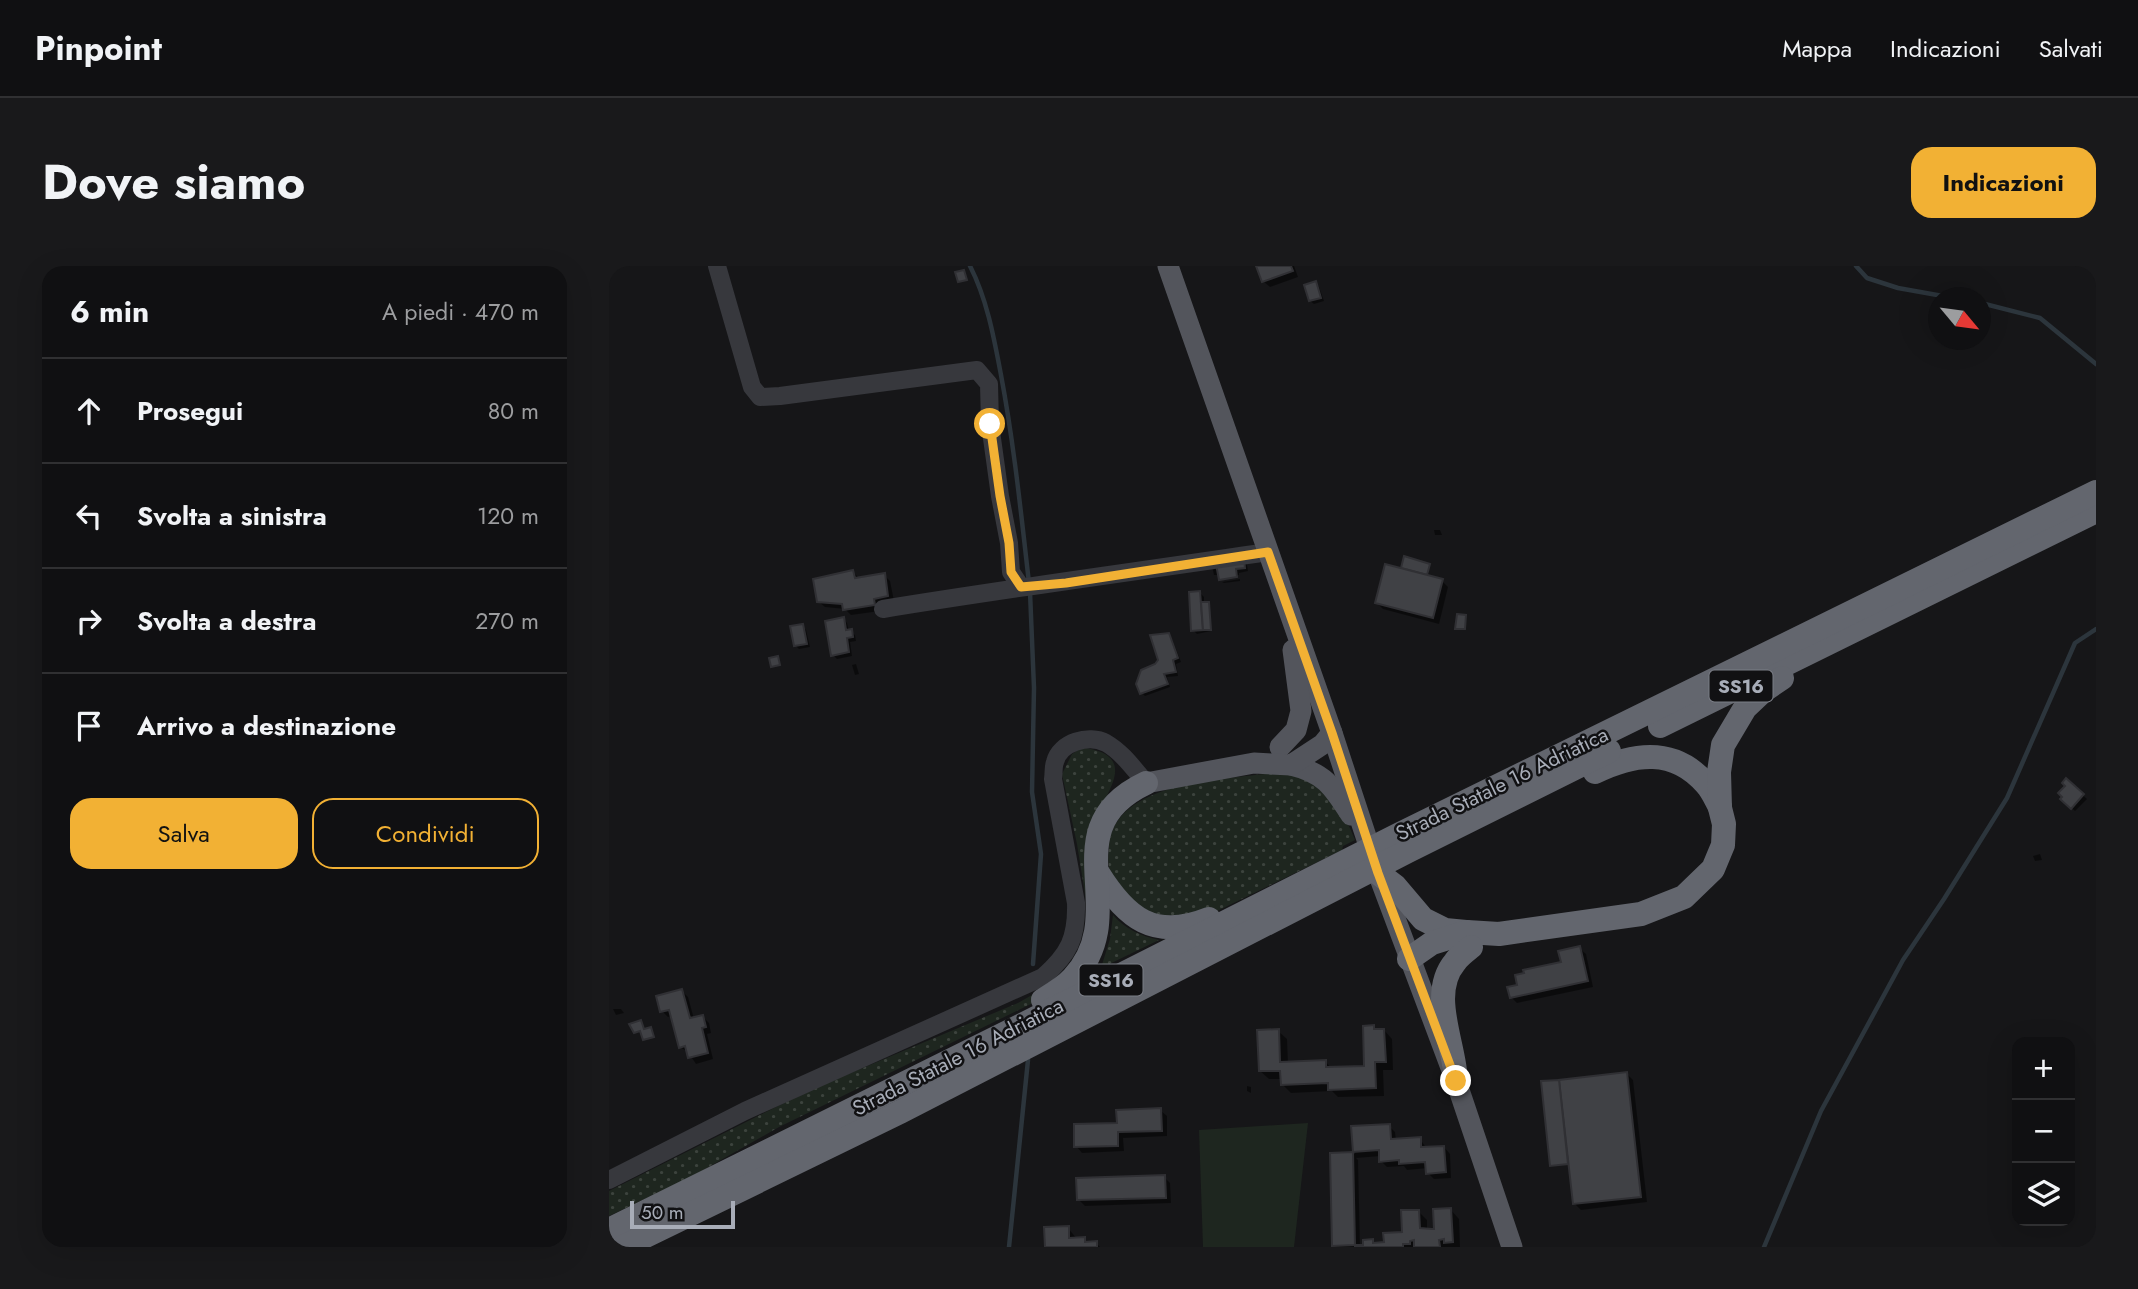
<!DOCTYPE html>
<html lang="it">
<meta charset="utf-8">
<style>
body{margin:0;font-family:Jost,sans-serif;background:#19191b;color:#f1f3f6}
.controls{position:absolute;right:21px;bottom:21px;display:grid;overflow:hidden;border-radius:14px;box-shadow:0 7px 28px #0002}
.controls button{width:63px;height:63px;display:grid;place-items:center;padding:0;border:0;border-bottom:2px solid #303032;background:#101012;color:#f1f3f6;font:35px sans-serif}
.compass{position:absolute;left:1319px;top:21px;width:63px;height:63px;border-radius:50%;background:#101012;box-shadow:0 7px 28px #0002;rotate:119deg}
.scale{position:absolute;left:21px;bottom:18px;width:105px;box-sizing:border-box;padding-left:7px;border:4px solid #a8adb8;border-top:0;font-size:19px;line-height:24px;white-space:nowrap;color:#a8adb8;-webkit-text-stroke:5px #111113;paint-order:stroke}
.stop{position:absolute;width:21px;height:21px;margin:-16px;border:5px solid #f2b134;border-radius:50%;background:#fff}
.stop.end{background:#f2b134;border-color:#fff;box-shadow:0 2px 7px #0008}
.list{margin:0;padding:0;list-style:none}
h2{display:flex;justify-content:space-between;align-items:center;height:91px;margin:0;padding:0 28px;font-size:30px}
h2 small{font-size:23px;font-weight:400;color:#9c9d9f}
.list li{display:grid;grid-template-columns:46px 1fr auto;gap:21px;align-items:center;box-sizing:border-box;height:105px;padding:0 28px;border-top:2px solid #303032}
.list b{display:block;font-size:26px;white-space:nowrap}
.list em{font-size:23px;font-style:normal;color:#9c9d9f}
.actions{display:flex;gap:14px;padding:21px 28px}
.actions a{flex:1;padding:16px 0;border:2px solid #f2b134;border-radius:21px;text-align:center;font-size:24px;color:#f2b134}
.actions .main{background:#f2b134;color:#111}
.icon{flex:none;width:38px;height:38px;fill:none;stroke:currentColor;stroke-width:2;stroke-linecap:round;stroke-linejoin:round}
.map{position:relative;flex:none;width:1487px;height:981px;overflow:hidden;border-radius:21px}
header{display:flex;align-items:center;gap:42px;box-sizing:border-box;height:98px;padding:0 35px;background:#101012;border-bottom:2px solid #303032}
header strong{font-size:33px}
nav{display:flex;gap:38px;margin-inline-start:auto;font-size:24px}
.intro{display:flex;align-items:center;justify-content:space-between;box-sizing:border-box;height:168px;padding:0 42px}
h1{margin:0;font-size:49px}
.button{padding:18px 32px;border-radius:21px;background:#f2b134;color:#111;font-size:24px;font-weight:700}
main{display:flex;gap:42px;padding:0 42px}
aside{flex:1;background:#101012;border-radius:21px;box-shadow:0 7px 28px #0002}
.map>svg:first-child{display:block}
.grass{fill:url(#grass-dots)}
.green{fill:#1e261f}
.shadow{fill:#0007}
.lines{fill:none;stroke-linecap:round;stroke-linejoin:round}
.stream{stroke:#2c353c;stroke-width:4.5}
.building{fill:#404145;stroke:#303034;stroke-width:2}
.minor{stroke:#37383d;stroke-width:18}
.major{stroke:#53555c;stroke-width:21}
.highway{stroke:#63666e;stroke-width:24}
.route{stroke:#f2b134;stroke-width:9}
.labels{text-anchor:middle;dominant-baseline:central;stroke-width:5;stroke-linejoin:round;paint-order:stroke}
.shield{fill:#111113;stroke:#7b7e86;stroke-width:2}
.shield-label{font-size:19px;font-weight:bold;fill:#a8adb8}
.street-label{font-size:21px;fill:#a8adb8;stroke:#111113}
</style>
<header>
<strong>Pinpoint</strong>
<nav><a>Mappa</a><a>Indicazioni</a><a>Salvati</a></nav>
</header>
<div class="intro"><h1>Dove siamo</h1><a class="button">Indicazioni</a></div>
<main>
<aside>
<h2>6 min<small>A piedi · 470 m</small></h2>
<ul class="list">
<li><svg class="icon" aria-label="ahead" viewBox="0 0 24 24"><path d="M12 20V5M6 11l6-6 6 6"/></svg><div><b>Prosegui</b></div><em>80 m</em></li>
<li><svg class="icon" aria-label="left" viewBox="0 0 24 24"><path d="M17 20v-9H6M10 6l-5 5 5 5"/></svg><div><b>Svolta a sinistra</b></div><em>120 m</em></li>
<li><svg class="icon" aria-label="right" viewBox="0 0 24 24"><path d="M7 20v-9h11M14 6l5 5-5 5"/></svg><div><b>Svolta a destra</b></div><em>270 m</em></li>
<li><svg class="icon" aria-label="arrive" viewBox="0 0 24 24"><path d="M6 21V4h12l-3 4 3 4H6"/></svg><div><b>Arrivo a destinazione</b></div></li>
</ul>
<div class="actions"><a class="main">Salva</a><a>Condividi</a></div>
</aside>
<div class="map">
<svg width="1487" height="981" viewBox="0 0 1487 981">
<defs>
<pattern id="grass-dots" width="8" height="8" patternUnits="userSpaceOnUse" patternTransform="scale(1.75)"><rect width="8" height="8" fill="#1e261f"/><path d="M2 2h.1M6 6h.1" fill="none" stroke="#3c433d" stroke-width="1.8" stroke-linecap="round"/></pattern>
</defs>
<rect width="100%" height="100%" fill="#161618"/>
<g class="grass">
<path d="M477,482C538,492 485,539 479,571C475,592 483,609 486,629C493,683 470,708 428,735L170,861L82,911L0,950V925L201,824L409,737L451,713L460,702L474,678L480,653L468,578L453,508L463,488L471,483Z"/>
<path d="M663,507C671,507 679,506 686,507C716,512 736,548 746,574L734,580L733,584L596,651L536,648C525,637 512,625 504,612C498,603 499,590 500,580C505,515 615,514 663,507Z"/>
<path d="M504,649C516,663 532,670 550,674L492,702L501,673Z"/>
</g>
<polygon class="green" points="699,857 685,981 594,981 590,864"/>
<g class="shadow">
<polygon points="649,0 685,0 689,11 661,21 654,15"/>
<polygon points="707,17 710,21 715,35 705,38 701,35"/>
<polygon points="825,264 831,264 833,269 826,269"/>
<polygon points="796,293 820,299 819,311 833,315 839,321 830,358 774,343 768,337 793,304"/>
<polygon points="634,295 638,299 639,305 630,307 630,309 612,312 612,314 611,309 605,309 603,300"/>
<polygon points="244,306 251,313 275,309 281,315 285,335 271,345 242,349 236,343 216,341 209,335"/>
<polygon points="631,313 631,315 615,317 613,316"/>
<polygon points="591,327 595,331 595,338 600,339 602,365 588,368 584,364"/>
<polygon points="235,353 238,357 240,365 246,369 247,375 241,376 243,390 228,393 224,389"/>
<polygon points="193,360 197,364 201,381 190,383 187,380"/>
<polygon points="559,369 563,373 572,396 567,398 569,410 558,411 561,421 536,430 533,427 547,399"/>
<polygon points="247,398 250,408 246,409 243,399"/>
<polygon points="1457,514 1478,533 1466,545 1453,533"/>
<polygon points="1431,588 1433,594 1426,595 1424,590"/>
<polygon points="970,682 977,688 984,721 908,737 902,731 910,720 954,697"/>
<polygon points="73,725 79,731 85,753 94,751 100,757 102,767 98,768 104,793 87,798 79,786 71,781 63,750 59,751 53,745"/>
<polygon points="4,743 12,743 15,747 7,749"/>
<polygon points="764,761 768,765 775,764 783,773 784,804 774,804 775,830 729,831 723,825 682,827 673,818 673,813 660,813 651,805 669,765 678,773 679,797 717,796 723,803 757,802"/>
<polygon points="1017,807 1024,814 1038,936 972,944 965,937 961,899 943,899 934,817"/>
<polygon points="638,820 642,821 642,827 638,825"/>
<polygon points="551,844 558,850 558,870 514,872 515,885 473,887 467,880 510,859"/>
<polygon points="780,860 786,866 787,875 811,873 818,883 835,881 841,888 842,912 825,913 819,907 819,902 798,904 795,900 778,901 772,895 772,890 747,892 749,894 751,981 763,975 767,978 777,978 795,968 809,945 818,954 818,965 827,965 842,944 850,953 851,981 727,981 725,979 722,888 746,888 744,862"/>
<polygon points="555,911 561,917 562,937 476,940 470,934"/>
<polygon points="459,962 468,973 475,973 479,977 487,977 491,981 438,981"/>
</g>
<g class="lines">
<g class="stream">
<path d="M361,0C378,33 385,72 392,109C405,178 412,247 420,317"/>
<polyline points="1247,0 1258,12 1289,22 1345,32"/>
<polyline points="1372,37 1431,52 1487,98"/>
<polyline points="421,326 425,422 423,526 432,588 424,698"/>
<polyline points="400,981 419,794"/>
<polyline points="1155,981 1212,845 1294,694 1335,633 1398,532 1466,377 1487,363"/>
</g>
</g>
<g class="building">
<polygon points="647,0 682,0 684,5 653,16"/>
<polygon points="355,4 358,14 349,16 346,6"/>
<polygon points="707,15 712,32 700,35 695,19"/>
<polygon points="795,290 821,298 818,309 792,302"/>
<polygon points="635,293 636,302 627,303 628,311 610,314 607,298"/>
<polygon points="776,298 834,313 824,352 766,337"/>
<polygon points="244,304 246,312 276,307 279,330 265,333 266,339 234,344 233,338 208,336 204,313"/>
<polygon points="591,325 594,364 582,365 580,326"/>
<polygon points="592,336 600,336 602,364 594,364"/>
<polygon points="848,348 857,349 856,363 846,363"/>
<polygon points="235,351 237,364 243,363 244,371 238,372 240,386 222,390 216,355"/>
<polygon points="194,358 198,378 185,380 181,360"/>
<polygon points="560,367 569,392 564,394 567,406 555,408 559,418 531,428 527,418 532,404 546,398 549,394 541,369"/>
<polygon points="169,390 171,399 162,401 160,392"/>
<polygon points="1457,512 1475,528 1462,543 1451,533 1453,531 1449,527 1456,520 1453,517"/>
<polygon points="971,680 979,715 901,732 898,721 908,719 906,709 915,707 914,704 952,696 949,685"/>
<polygon points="73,723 81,752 94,749 97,761 93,762 99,787 79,792 76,780 70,782 60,744 51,746 47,730"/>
<polygon points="32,754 35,763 42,761 45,771 34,774 31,765 25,767 20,758"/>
<polygon points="765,759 765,763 775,763 777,796 766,796 767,822 719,824 719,817 672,819 671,805 650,805 648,764 670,763 671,796 717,794 717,801 755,800 754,760"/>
<polygon points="1018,806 1032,931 964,938 950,814"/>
<polygon points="950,814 959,898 941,900 932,815"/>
<polygon points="552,842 553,865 509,866 509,880 465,881 465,858 508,857 507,844"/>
<polygon points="781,858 782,873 812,871 812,881 835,880 837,906 817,908 816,896 790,898 790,894 770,896 770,884 744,886 742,860"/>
<polygon points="744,886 746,979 723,980 721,887"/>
<polygon points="556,909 557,932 468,934 467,912"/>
<polygon points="842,942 844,976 835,977 835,973 830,974 831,981 805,981 805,974 801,975 801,978 794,978 794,981 746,981 746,979 754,979 754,974 764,973 764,977 775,976 774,967 793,966 792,944 810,944 811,962 823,963 825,963 824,943"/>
<polygon points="460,960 460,972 476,971 476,976 488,975 488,981 436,981 435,961"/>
</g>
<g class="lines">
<g class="minor">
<polyline points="108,0 143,121 151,131 171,130 368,104 380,118 381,158 391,230 400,277 402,306 412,321"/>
<path d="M274,343C402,322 531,305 659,286"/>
<path d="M0,914L136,845L434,711C460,688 468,672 467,637L444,513C445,507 444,501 446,496C451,476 480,468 497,477C513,486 525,503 537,517"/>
</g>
<g class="major">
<polyline points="559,0 723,467 769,607 847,815 903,981"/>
<polyline points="671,481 687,464 692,445 684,384"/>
<path d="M682,499C716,507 724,521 742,549"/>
<polyline points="537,517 645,497 682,499 714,478 723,467"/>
</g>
<g class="highway">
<polyline points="1051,460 1487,245"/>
<path d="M986,506C1025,487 1065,481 1097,518C1103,524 1107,534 1111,541"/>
<path d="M489,607C517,652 545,675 600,653"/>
<polyline points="769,607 786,620 814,653 836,664 857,666"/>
<polyline points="800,693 823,677 858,666 890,668 1032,648 1075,631 1104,603 1114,579 1115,558 1111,542 1110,506 1114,479 1136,442 1154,425 1173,412"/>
<path d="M434,734C444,728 456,721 464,712C526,645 440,563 537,517"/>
<path d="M847,815C846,778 819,728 846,696C850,690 857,685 862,681"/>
<polyline points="0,964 413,759 791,568 1487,226"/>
<polyline points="14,981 291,846 799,585 1000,485"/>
</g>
</g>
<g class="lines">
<polyline class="route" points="381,158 391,230 400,277 402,306 412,321 457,317 659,286 723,467 769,607 847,815"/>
</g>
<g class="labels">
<g class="shield">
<rect x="1100.5" y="404.5" width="63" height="31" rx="5"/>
<rect x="470.5" y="698.5" width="63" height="31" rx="5"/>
</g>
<g class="shield-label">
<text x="1132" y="420">SS16</text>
<text x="502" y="714">SS16</text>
</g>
<g class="street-label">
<text transform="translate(893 518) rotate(-26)">Strada Statale 16 Adriatica</text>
<text transform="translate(349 791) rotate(-27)">Strada Statale 16 Adriatica</text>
</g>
</g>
</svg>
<div class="controls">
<button>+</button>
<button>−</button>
<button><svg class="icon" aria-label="layers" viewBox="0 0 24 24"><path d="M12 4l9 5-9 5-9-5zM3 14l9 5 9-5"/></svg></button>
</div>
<svg class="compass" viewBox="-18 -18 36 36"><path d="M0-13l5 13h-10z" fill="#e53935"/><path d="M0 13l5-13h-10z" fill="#9c9d9f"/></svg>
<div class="scale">50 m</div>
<div class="stop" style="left:381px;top:158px"></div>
<div class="stop end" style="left:847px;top:815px"></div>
</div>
</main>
